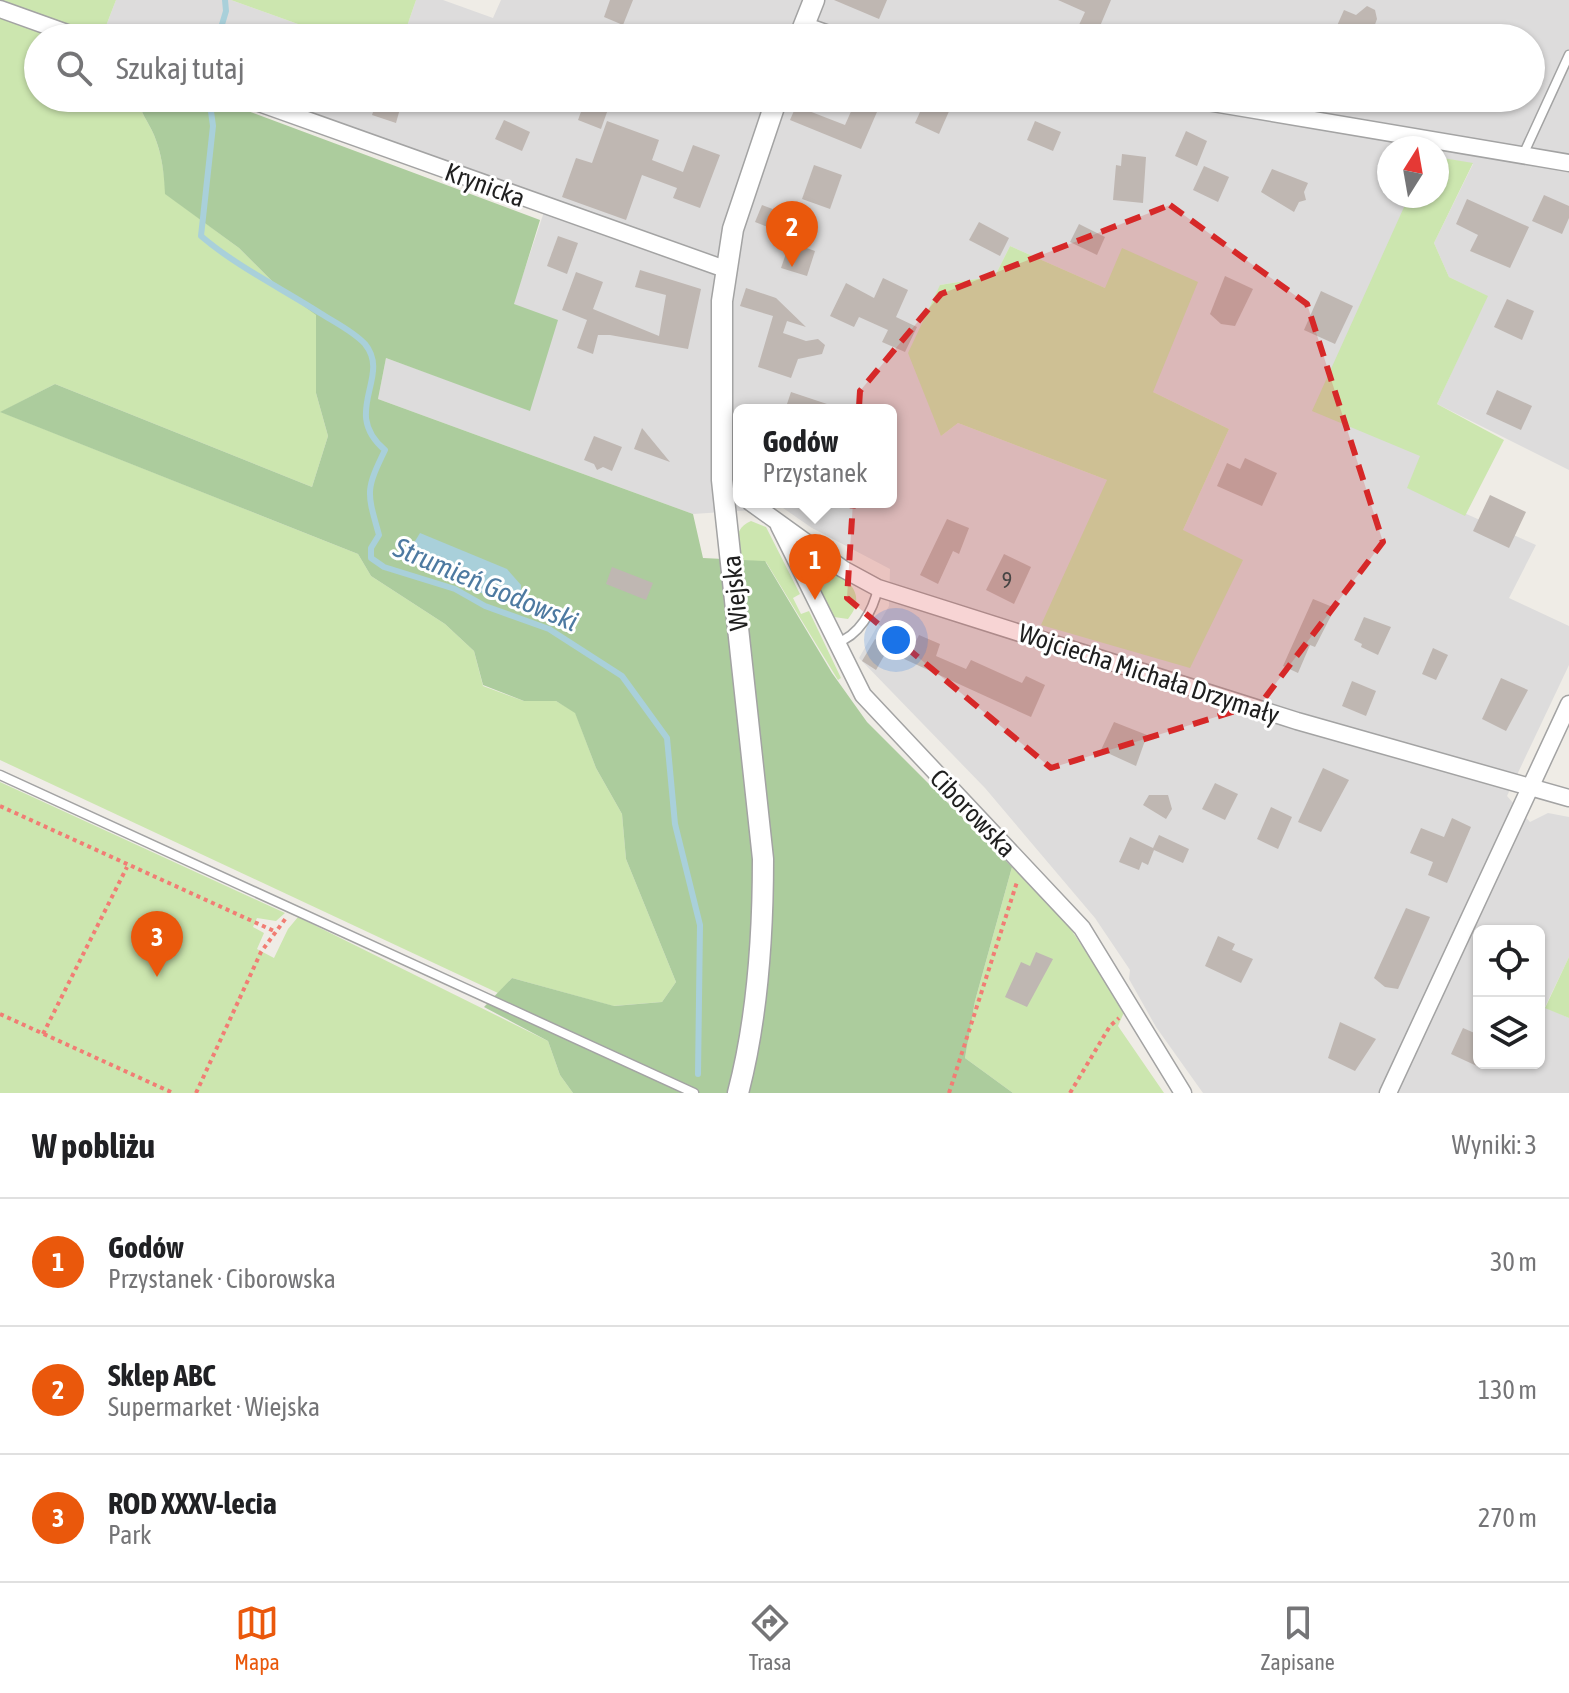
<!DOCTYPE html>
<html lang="pl">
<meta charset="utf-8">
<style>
body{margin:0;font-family:"Asap Condensed",sans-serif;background:#f2f2f2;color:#202124}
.controls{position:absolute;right:24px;bottom:24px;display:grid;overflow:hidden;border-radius:12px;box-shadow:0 2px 6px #0004}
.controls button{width:72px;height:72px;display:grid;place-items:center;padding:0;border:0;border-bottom:2px solid #e0e0e0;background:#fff;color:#202124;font:40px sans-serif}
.compass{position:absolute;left:1377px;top:136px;width:72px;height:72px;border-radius:50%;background:#fff;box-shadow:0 2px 6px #0004;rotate:11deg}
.you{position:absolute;left:896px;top:640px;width:28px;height:28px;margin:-20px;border:6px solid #fff;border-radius:50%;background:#1a73e8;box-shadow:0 0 0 12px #1a73e833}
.badge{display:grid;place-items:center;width:52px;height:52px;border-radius:50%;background:#ea580c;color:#fff;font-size:26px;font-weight:700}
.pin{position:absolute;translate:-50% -66px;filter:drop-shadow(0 2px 4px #0008)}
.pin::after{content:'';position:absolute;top:42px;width:28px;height:24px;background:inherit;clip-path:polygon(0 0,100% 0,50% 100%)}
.popup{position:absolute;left:733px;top:404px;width:164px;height:104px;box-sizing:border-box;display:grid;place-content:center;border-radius:12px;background:#fff;filter:drop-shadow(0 2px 6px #0005);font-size:26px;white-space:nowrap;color:#757577}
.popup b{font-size:30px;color:#202124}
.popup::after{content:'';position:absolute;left:50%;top:100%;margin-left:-16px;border:16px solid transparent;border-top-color:#fff}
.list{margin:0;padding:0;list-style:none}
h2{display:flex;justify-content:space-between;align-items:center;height:104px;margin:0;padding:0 32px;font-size:34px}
h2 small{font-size:26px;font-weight:400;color:#757577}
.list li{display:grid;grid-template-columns:52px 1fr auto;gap:24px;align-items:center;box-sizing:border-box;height:128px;padding:0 32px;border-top:2px solid #e0e0e0}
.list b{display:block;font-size:30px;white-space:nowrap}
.list p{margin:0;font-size:26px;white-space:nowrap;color:#757577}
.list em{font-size:26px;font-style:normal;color:#757577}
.icon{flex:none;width:44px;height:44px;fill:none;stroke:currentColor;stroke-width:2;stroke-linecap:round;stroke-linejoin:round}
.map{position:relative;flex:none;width:1569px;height:1093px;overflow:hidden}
.search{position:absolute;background:#fff;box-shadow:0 2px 6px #0004;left:24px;right:24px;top:24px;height:88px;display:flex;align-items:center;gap:20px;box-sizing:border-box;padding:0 28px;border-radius:44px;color:#757577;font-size:30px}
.sheet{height:488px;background:#fff}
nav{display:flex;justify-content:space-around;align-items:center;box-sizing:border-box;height:112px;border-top:2px solid #e0e0e0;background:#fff;font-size:22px;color:#757577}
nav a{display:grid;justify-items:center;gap:4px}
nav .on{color:#ea580c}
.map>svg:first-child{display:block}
.residential{fill:#dddcdc;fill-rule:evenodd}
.grass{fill:#cce6af}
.forest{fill:#accc9d}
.water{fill:#a9d0da}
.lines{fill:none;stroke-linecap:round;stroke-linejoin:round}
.stream{stroke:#a9d0da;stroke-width:6}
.building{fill:#bfb7b2}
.service-casing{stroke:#a3a3a3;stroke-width:11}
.minor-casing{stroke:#a3a3a3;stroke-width:19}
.tertiary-casing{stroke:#a3a3a3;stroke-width:23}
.path{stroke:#f17d74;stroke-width:4;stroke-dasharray:4 4;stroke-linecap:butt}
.service{stroke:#fff;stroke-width:8}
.minor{stroke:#fff;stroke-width:16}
.tertiary{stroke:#fff;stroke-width:20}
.marked{fill:#d62828;fill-opacity:0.2;stroke:#d62828;stroke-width:6;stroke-dasharray:16 10;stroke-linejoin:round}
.labels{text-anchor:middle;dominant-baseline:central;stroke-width:6;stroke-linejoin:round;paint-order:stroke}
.number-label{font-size:22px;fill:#474544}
.street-label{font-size:26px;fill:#1f1f1f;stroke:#fff}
.water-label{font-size:28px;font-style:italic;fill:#4e7aa1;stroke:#fff}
</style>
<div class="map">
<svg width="1569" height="1093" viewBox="0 0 1569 1093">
<rect width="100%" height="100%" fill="#efece6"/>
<g class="residential">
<polygon points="116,0 231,0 337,38 122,38 104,31"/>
<path d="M416,0H443L493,18L501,0H1569V470L1437,404L1487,296L1449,277L1434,243L1473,164L1437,157V148H1389V196H1409L1421,456L1408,488L1536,545L1509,598L1569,626V665L1507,796L1530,822L1548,813L1569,817V957L1545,1007L1569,1018V1093H1203L1156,1027L1129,979L1130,970L1095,918L985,788L859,658L889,606L890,569L812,528L783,508L693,514L378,399L386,358L530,410L513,304L547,203L277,98H1531V38H403ZM1010,246L1105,288L1153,392L1229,429L1183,530L1107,480L958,423L941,436L940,285L995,276ZM739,410H891V502H739ZM1479,931H1539V1063H1479Z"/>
</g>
<g class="grass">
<polygon points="0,0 116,0 104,31 122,38 93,38 0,4"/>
<polygon points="231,0 416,0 403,38 337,38"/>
<path d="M0,17L55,38H38V98H138C140,113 148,121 154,135C162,154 164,174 166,194L239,248L278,287L317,315L316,393L328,436L312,487L55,384L1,412L358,554L371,576L445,624L474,651L483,686L524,701H556L575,712L596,768L622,814L626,859L676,982L662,1002L613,1006L512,978L498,993L0,760Z"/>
<polygon points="1437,157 1473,163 1434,243 1449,277 1488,296 1437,404 1504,440 1465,516 1407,488 1420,456 1312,411 1409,196 1437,196"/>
<polygon points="1010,246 1105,288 1122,248 1198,282 1153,392 1229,429 1183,530 1243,560 1190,668 1041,625 1107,480 958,423 941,436 908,353 940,285 995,276"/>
<path d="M751,521L766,527L800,594L793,598L801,614L809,611L841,678L838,680L766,562L738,560C737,543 733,529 751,521Z"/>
<path d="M801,552C824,566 877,585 848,619L834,617Z"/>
<polygon points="0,782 285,913 276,921 257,918 253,927 264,933 257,949 274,958 288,929 298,917 548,1041 560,1075 573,1093 0,1093"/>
<polygon points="1012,867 1070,928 1125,1010 1118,1026 1164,1093 1013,1093 965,1058 975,1001"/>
<polygon points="1569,957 1569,1018 1545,1008"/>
</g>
<path class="forest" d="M138,98H213L540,220L514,304L558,320L530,411L386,358L378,399L693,514L703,558L765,561L832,673L867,722L1012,867L975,1001L965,1058L1013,1093H573L560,1075L548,1041L484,1007L512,978L614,1006L662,1002L676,982L626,859L622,814L596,768L575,713L556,701H524L483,685L474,651L445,624L371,576L358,554L0,412L55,384L312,487L328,436L316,393V315L278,287L239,248L165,194C164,173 162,154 154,135C148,121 140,113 138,98Z"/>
<path class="water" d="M420,533L507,569L521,585V595C488,604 427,576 412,546Z"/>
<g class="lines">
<g class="stream">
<polyline points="218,38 226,11 225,0"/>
<path d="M210,104L213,126L201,236C236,266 281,288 320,313C334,322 353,331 365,344C392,377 340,412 385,450C365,491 367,492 379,535L371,548V558L384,567L455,589L485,606L549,629L622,676L667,738L675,824L700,925L698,1074"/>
</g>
</g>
<g class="building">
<polygon points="610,0 633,0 623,25 604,17"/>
<polygon points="834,0 887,0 879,19"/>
<polygon points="1058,0 1111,0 1095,38 1073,38 1085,12"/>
<polygon points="1367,6 1375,10 1377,19 1370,38 1345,38 1348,34 1336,28 1344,10 1356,15"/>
<polygon points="378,98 403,98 396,123 372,115"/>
<polygon points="586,98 612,98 601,129 578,120"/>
<polygon points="857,98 883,98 861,149 790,120 796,106 845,125"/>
<polygon points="926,99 950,109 939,134 915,123"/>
<polygon points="504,120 530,132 522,151 495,139"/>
<polygon points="607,121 659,140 652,160 683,172 693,145 720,155 700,208 673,198 677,188 642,175 626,220 562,197 576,158 592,163"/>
<polygon points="1035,121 1061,132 1053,151 1027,140"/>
<polygon points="1186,131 1207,141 1197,166 1175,156"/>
<polygon points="1122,154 1146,157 1143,203 1113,200 1116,165 1121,166"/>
<polygon points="814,165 842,175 830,209 802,199"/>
<polygon points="1204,166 1229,177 1218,202 1193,190"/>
<polygon points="1272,169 1308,183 1304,192 1306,200 1299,202 1294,212 1261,192"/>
<polygon points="1544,195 1569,206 1569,218 1562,234 1532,221"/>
<polygon points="1467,199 1529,227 1510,268 1470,251 1478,235 1456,224"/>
<polygon points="762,205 791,216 797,223 790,236 755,222"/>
<polygon points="979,222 1009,238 1000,256 969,240"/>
<polygon points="1079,224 1105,237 1097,255 1070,242"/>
<polygon points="558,236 578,243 567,274 547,266"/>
<polygon points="790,242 815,251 807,276 781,268"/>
<polygon points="640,270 701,289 688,349 610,335 598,335 593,354 577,348 587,320 562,310 576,272 603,282 593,309 659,336 666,295 635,287"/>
<polygon points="1225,276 1253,289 1235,326 1221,324 1210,314"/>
<polygon points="883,278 908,290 896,317 917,327 905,352 882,342 888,330 859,317 854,327 830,316 846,283 874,298"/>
<polygon points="746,288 776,298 806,327 787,321 783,333 806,341 818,339 825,345 822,354 798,359 791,378 758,367 773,316 740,306"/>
<polygon points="1321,291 1353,306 1335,344 1304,330"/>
<polygon points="1507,299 1534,311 1522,340 1494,327"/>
<polygon points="1497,390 1532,406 1521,430 1486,414"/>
<polygon points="791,392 836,407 836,410 785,410"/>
<polygon points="642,428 670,462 634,449"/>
<polygon points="594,436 622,447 612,471 603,467 597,470 594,464 584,460"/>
<polygon points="1245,458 1277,473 1262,506 1217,486 1227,463 1240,469"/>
<polygon points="1490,495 1526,512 1509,548 1473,531"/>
<polygon points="947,519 969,528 959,554 953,551 938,584 920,575"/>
<polygon points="1004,554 1031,567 1014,604 986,590"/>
<polygon points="612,567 653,583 646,600 606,584"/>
<polygon points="1313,599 1335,608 1315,647 1310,645 1298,673 1283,666"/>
<polygon points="1364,617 1391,627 1378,655 1361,647 1362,644 1354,640"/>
<polygon points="919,635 940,644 936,656 966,669 971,660 1022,683 1026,676 1045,685 1031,717 902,658 911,639 916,641"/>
<polygon points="875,639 889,647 876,670 862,661"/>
<polygon points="1433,648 1448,655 1436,680 1422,674"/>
<polygon points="1501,678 1528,690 1506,731 1482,719"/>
<polygon points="1352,681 1376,691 1366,716 1342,706"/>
<polygon points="1114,722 1147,735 1136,766 1101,750"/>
<polygon points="1323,768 1349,780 1321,832 1298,822"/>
<polygon points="1215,783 1238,794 1225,820 1202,809"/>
<polygon points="1149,795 1168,795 1172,809 1166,819 1143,805"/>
<polygon points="1271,807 1292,817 1278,849 1257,839"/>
<polygon points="1452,818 1471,827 1447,883 1428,875 1433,862 1410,853 1421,828 1444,837"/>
<polygon points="1159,835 1189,849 1183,863 1154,850 1148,865 1142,862 1139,870 1119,862 1130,837 1153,848"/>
<polygon points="1406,908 1430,917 1398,989 1385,987 1374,978"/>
<polygon points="1218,936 1235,944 1232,950 1253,959 1241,983 1205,966"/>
<polygon points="1036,952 1053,959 1027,1007 1005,997 1021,962 1030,966"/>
<polygon points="1340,1022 1376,1039 1355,1071 1328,1058"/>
<polygon points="1463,1028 1479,1035 1479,1067 1451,1054"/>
</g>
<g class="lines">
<g class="service-casing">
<g id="service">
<polyline points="1523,155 1569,55"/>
<path d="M836,643C859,636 873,611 878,588"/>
<polyline points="0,775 694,1093"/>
</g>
</g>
<g class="minor-casing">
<g id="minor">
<polyline points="0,9 81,38"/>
<polyline points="803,25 840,38"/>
<polyline points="245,98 725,269"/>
<polyline points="1183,98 1569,163"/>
<polyline points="750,502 843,569 878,588 1297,721 1569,798"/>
<polyline points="779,526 863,695 1082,928 1183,1093"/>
<polyline points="1388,1093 1569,704"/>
</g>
</g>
<g class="tertiary-casing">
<g id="tertiary">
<polyline points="799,38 814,0"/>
<path d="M738,1093C758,1017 763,936 763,859L722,480V301L733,229L777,98"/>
</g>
</g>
<g class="path">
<polyline points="854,30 880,38"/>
<polyline points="1068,98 1169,108"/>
<polyline points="0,806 274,931"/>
<polyline points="0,1014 173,1093"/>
<polyline points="43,1034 127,867"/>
<polyline points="196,1093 261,952 286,918"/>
<polyline points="949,1093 1017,882"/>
<polyline points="1070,1093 1110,1026 1119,1018"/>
</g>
<use href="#service" class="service"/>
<use href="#minor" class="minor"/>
<use href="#tertiary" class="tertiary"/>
</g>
<path class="marked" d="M1170,205L1307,304L1383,542L1261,703L1051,768L847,598L860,391L941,294Z"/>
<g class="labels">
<g class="number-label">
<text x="1007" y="580">9</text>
</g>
<g class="street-label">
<text transform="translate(485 185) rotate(20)">Krynicka</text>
<text transform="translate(735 593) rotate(-96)">Wiejska</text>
<text transform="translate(1149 674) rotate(18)">Wojciecha Michała Drzymały</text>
<text transform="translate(973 813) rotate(46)">Ciborowska</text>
</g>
<g class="water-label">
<text transform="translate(486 584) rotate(23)">Strumień Godowski</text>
</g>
</g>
</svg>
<div class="controls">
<button><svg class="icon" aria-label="locate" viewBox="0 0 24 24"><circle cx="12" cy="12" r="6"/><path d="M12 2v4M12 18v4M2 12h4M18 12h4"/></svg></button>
<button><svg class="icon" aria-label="layers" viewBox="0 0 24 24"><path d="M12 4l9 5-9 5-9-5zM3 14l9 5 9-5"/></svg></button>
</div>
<svg class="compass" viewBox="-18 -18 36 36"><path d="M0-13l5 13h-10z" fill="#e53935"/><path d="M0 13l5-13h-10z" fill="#757577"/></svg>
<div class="you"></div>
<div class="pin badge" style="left:815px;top:600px">1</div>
<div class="popup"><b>Godów</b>Przystanek</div>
<div class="pin badge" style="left:792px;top:267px">2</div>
<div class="pin badge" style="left:157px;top:977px">3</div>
<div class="search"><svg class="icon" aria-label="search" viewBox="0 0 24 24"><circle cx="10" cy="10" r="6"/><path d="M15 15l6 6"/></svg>Szukaj tutaj</div>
</div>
<section class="sheet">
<h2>W pobliżu<small>Wyniki: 3</small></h2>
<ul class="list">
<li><span class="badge">1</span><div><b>Godów</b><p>Przystanek · Ciborowska</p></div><em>30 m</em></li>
<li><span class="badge">2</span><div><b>Sklep ABC</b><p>Supermarket · Wiejska</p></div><em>130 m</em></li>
<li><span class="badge">3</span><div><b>ROD XXXV-lecia</b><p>Park</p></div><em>270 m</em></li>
</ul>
</section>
<nav>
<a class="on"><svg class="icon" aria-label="map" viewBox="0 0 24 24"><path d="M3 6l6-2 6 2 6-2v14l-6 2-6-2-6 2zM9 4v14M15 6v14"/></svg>Mapa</a>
<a><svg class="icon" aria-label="directions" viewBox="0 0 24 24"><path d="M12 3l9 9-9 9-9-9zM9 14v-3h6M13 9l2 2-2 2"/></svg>Trasa</a>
<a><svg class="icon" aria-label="saved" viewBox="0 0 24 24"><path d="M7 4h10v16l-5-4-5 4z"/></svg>Zapisane</a>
</nav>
